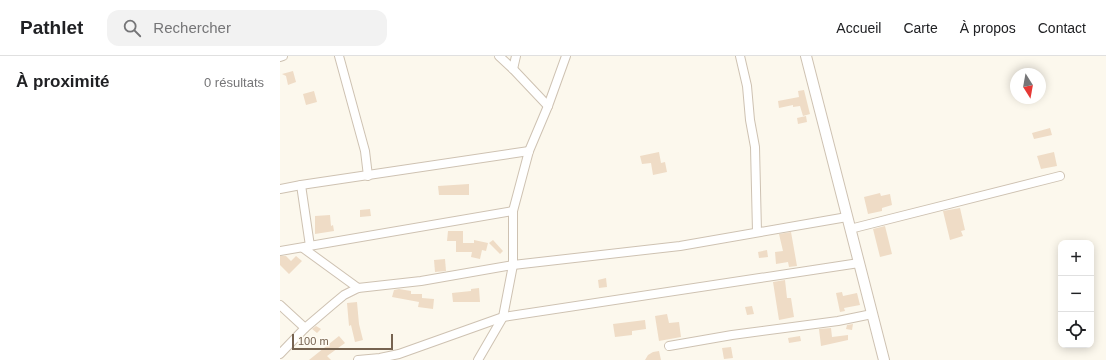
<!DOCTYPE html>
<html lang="fr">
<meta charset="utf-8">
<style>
body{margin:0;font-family:Arial,sans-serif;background:#f2f2f2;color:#202124}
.controls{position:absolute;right:12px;bottom:12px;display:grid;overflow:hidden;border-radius:8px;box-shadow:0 2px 10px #0003}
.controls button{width:36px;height:36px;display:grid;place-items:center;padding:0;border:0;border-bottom:1px solid #e0e0e0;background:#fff;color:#202124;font:20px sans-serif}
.compass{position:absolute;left:730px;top:12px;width:36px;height:36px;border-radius:50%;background:#fff;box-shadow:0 2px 10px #0003;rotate:169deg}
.scale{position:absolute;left:12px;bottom:10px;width:101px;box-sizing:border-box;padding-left:4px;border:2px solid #766350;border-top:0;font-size:11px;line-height:14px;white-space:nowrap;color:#766350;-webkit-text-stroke:3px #fefbf3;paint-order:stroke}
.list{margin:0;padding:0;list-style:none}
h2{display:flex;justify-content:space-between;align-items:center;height:52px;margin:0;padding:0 16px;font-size:17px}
h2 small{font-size:13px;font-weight:400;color:#757577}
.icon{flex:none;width:22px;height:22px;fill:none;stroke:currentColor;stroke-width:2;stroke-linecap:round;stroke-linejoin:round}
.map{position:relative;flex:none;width:826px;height:304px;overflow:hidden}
header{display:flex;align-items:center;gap:24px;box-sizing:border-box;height:56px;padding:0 20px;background:#fff;border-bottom:1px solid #e0e0e0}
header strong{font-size:19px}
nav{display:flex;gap:22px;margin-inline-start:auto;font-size:14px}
.search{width:280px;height:36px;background:#f2f2f2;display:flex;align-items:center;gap:10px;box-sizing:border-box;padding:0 14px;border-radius:12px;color:#757577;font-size:15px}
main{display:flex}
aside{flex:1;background:#fff}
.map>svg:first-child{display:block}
.building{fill:#efdcc6}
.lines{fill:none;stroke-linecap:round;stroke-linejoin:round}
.minor-casing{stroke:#cec2b2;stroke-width:10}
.tertiary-casing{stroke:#cec2b2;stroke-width:12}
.minor{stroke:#fff;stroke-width:8}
.tertiary{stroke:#fff;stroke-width:10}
</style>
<header>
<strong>Pathlet</strong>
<div class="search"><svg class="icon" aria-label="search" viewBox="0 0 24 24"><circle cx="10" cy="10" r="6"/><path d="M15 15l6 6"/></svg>Rechercher</div>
<nav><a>Accueil</a><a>Carte</a><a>À propos</a><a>Contact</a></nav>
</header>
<main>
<aside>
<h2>À proximité<small>0 résultats</small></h2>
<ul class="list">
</ul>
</aside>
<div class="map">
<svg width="826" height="304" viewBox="0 0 826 304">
<rect width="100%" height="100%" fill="#fcf8ed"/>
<g class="building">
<polygon points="13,15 16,26 8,29 6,20 2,18"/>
<polygon points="524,34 530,58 523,60 520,50 513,51 513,49 499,52 498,45 519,41 518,35"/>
<polygon points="34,35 37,46 26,49 23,38"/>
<polygon points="526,60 527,66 518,68 517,62"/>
<polygon points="770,72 772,79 754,83 752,77"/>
<polygon points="379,96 381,107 385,106 387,116 373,119 371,107 362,108 360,100"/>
<polygon points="774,96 777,110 761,113 757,100"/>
<polygon points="189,128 189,139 159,139 158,130"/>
<polygon points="600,137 601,140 610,138 612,149 602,152 602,155 588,158 584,141"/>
<polygon points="680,152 685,174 681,175 683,180 670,184 663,155"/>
<polygon points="90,153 91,160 80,161 80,154"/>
<polygon points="50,159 51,170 53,169 54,175 35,178 35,160"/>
<polygon points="605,170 612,198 600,201 593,173"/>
<polygon points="168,175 183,175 183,187 194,187 194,184 208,187 206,195 202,194 200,203 191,201 192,196 176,196 176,185 167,185"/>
<polygon points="511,176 517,210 509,211 508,206 496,208 495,196 503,195 499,178"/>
<polygon points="213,184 223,195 220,198 209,187"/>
<polygon points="487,194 488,201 479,202 478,196"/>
<polygon points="0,200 6,200 11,205 16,200 22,205 9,218 0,209"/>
<polygon points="165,203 166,215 155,216 154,204"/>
<polygon points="326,222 327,231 319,232 318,224"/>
<polygon points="505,224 507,242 511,242 514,261 499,264 493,226"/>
<polygon points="199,232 200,246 173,246 172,237 191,235 191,233"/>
<polygon points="119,233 131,235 131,238 142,238 142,242 154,243 153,253 138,251 139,246 112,241 114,234"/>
<polygon points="562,236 563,240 577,237 580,249 564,252 565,255 560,256 556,237"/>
<polygon points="77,246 79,268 83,284 75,286 71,269 69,270 67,247"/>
<polygon points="472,250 474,258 467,259 465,251"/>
<polygon points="387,258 389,267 399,266 401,281 379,285 375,260"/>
<polygon points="365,264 366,273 352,275 352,279 335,281 333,268"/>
<polygon points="573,268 572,274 566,273 567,269"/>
<polygon points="36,270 41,273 37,277 32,273"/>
<polygon points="551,272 552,281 568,279 568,284 541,290 539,273"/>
<polygon points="59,280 65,287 47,300 51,304 29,304"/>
<polygon points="520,280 521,285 509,287 508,282"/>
<polygon points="451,291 453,302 444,303 442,292"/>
<polygon points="379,295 381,304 365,304 368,299 373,296"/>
</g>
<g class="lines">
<g class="minor-casing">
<g id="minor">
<polyline points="59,0 85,95 88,120"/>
<polyline points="219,0 233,13 268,50"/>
<polyline points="460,0 467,30 470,64 475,91 477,176"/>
<polyline points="0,1 3,0"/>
<polyline points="233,13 236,0"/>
<polyline points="21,129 30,190"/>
<polyline points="0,133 21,129 249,95"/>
<polyline points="570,173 780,120"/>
<polyline points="23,192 78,232"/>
<polyline points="0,195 233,155"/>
<polyline points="0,249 25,272"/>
<polyline points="389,290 452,279 558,265 592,258"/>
<polyline points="0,298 25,272 52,249 64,239 78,232 141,225 233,209 400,190 567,161"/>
<polyline points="78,304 100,302 119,298 223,261 579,207"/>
<polyline points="198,304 223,261 233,209 233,155 249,95 268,50 286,0"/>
</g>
</g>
<g class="tertiary-casing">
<polyline id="tertiary" points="526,0 604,304"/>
</g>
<use href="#minor" class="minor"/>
<use href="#tertiary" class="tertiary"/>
</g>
</svg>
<div class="controls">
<button>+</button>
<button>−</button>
<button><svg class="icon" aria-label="locate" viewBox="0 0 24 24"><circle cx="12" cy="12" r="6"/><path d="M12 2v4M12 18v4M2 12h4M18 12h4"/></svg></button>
</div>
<svg class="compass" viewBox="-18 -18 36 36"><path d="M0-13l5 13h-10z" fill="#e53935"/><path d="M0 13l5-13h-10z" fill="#757577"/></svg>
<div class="scale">100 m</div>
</div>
</main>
